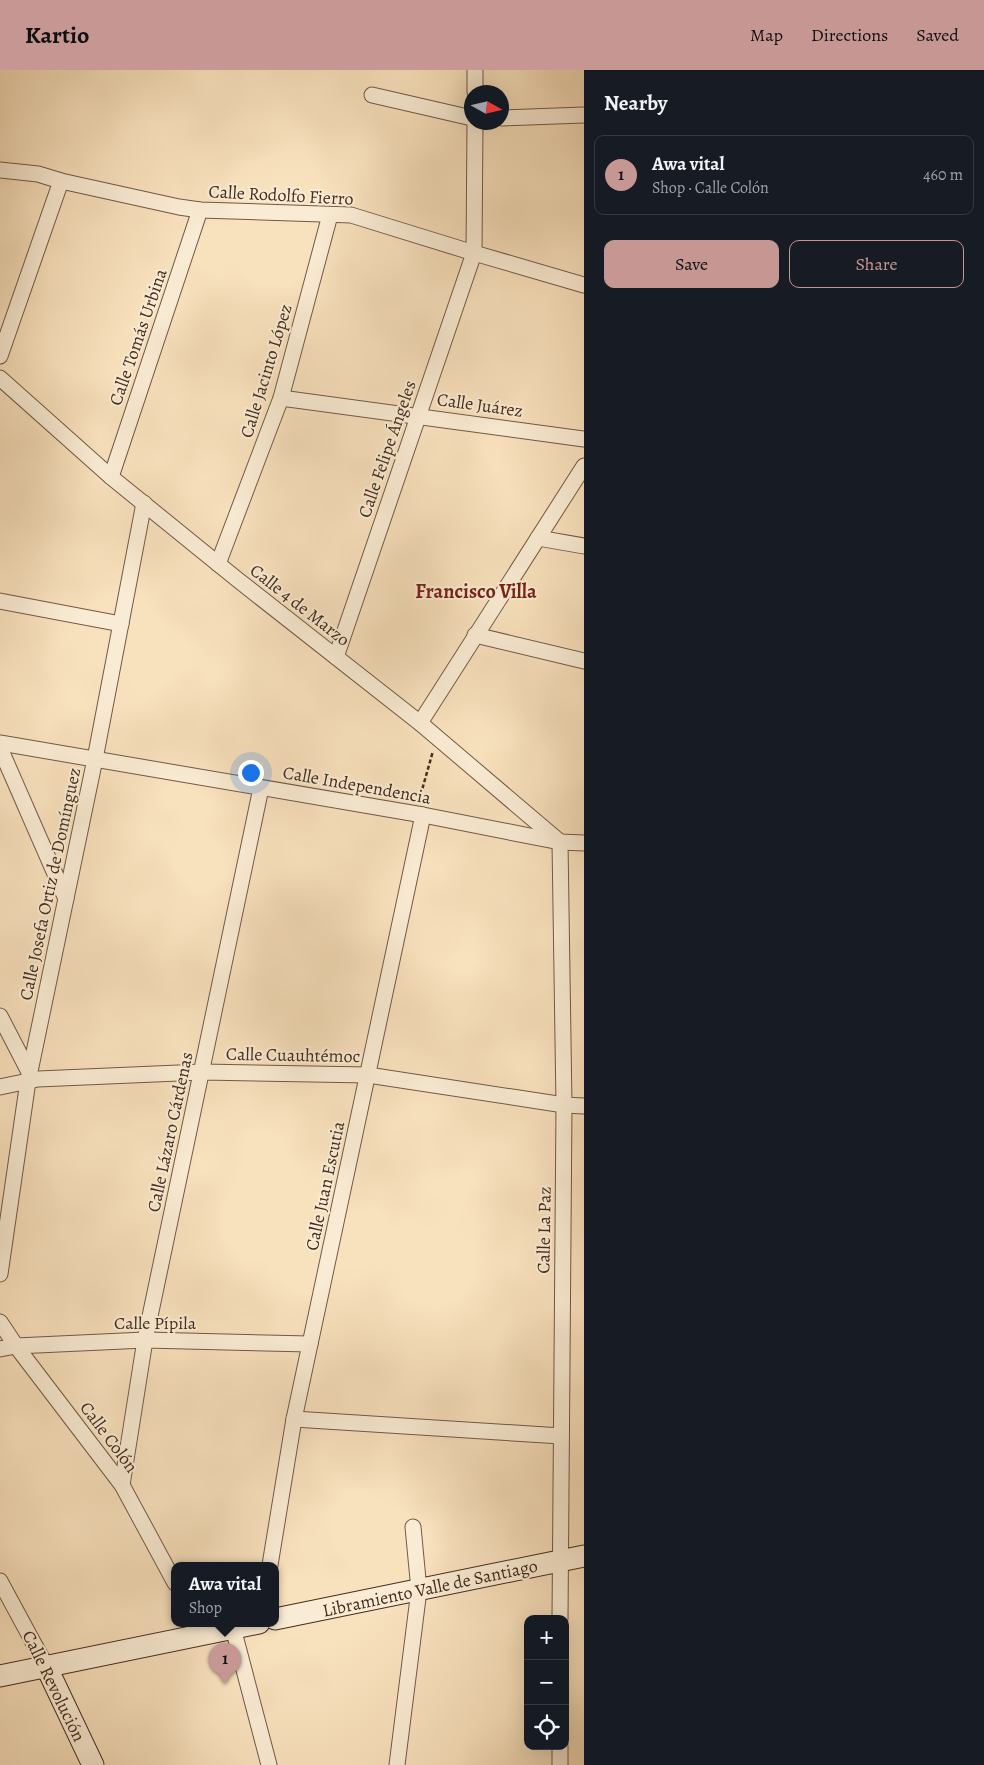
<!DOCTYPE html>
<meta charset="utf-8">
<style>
body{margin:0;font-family:Alegreya,serif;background:#20242c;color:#f1f3f6}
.controls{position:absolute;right:15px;bottom:15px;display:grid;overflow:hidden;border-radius:10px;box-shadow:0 5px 20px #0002}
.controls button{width:45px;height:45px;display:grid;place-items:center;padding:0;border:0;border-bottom:1px solid #363941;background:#171b24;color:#f1f3f6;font:25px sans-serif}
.compass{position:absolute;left:464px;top:15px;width:45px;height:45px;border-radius:50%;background:#171b24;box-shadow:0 5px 20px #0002;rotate:98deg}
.you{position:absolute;left:250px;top:702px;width:18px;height:18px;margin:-12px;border:4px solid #fff;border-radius:50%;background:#1a73e8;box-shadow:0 0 0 8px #1a73e833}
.badge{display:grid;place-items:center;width:32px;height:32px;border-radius:50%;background:#c59692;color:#111;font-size:16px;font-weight:700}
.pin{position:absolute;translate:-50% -41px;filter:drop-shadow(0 1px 2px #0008)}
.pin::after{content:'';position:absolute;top:26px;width:18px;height:15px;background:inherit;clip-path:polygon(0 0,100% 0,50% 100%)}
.popup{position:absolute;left:171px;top:1492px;width:108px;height:65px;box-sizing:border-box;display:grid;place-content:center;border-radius:10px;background:#171b24;filter:drop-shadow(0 1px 4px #0005);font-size:16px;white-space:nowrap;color:#9ea1a6}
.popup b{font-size:19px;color:#f1f3f6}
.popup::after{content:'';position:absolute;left:50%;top:100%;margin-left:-10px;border:10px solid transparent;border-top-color:#171b24}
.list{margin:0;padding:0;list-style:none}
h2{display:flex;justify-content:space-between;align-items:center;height:65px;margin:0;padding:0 20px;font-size:21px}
h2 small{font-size:16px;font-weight:400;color:#9ea1a6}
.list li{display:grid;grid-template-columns:32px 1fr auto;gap:15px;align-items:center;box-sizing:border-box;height:80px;margin:0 10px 10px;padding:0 10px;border:1px solid #363941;border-radius:10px}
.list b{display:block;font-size:19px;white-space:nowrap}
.list p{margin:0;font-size:16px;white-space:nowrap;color:#9ea1a6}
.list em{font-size:16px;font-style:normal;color:#9ea1a6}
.actions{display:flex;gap:10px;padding:15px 20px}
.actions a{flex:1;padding:11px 0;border:1px solid #c59692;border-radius:10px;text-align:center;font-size:18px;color:#c59692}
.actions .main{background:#c59692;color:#111}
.icon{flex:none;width:28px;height:28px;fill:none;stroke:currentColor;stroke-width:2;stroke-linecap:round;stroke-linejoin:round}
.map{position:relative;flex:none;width:584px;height:1695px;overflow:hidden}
header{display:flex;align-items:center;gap:30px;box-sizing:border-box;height:70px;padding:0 25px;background:#c59692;color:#111}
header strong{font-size:24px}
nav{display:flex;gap:28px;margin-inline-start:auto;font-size:18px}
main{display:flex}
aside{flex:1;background:#171b24}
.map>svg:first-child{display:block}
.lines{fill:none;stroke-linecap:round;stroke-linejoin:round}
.street-casing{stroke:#725946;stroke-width:17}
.secondary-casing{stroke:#452c1e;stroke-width:23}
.path{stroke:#452c1e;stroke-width:2.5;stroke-dasharray:4 2.5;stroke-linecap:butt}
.street{stroke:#faecd4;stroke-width:15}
.secondary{stroke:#faecd4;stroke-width:21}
.labels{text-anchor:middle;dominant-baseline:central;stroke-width:4;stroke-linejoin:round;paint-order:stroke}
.street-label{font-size:18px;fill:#452c1e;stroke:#faecd4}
.quarter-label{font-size:20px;font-weight:bold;fill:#7a1f14;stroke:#faecd4}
</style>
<header>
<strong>Kartio</strong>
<nav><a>Map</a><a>Directions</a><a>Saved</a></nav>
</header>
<main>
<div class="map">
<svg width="584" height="1695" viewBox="0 0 584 1695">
<rect width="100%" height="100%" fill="#f8e1bd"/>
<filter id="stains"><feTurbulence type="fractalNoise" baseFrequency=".004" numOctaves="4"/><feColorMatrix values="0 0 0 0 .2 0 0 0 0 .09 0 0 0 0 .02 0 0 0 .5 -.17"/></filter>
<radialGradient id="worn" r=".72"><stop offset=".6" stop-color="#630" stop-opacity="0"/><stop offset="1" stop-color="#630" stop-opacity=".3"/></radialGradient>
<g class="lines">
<g class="street-casing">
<g id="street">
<polyline points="475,22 475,0"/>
<polyline points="372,25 472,48"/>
<polyline points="502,48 584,45"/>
<polyline points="0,100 38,104 61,111 179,137 200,140 351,145 474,183 584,215"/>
<polyline points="0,286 61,111"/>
<polyline points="0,308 111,407 238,510 420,653 560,772"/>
<polyline points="281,328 584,369"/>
<polyline points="111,407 200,140"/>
<polyline points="538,468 584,476"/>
<polyline points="218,494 281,328 330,145"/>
<polyline points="0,531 121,554"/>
<polyline points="475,565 584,591"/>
<polyline points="336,587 474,183 475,52"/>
<polyline points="420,653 584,396"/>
<polyline points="0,673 423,745 560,772 584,773"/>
<polyline points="0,678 66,829"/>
<polyline points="560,772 564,1035 560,1549"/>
<polyline points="0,946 29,1002"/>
<polyline points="0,1017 38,1009 202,1002 368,1005 564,1035 584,1036"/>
<polyline points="0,1204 28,1011 95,689 144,433"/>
<polyline points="0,1252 16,1276 122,1415 175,1513"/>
<polyline points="0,1279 16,1276 145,1270 310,1274"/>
<polyline points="294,1349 561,1366"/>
<polyline points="122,1415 145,1270 261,718"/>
<polyline points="270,1495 294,1349 423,745"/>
<polyline points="0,1511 46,1596"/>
<polyline points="233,1558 269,1695"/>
<polyline points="397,1695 419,1520 413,1457"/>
<polyline points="560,1695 560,1676"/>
</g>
</g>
<g class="secondary-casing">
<g id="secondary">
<polyline points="275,1549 584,1486"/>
<polyline points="46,1596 93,1695"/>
<polyline points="0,1606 259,1553"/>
</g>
</g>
<polyline class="path" points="420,731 420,727 433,681"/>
<use href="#street" class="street"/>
<use href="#secondary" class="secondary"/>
</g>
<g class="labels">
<g class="street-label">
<text transform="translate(281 125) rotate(3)">Calle Rodolfo Fierro</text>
<text transform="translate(138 267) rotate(-71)">Calle Tomás Urbina</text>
<text transform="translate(266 301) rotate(-73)">Calle Jacinto López</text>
<text transform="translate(480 335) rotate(8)">Calle Juárez</text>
<text transform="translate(387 379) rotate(-71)">Calle Felipe Ángeles</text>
<text transform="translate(300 535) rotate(38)">Calle 4 de Marzo</text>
<text transform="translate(357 715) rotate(10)">Calle Independencia</text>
<text transform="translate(50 814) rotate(-78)">Calle Josefa Ortiz de Domínguez</text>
<text transform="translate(293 985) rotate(1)">Calle Cuauhtémoc</text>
<text transform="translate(170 1062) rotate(-78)">Calle Lázaro Cárdenas</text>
<text transform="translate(325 1116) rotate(-78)">Calle Juan Escutia</text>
<text transform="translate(544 1160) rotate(-89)">Calle La Paz</text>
<text x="155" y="1253">Calle Pípila</text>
<text transform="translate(109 1367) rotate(53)">Calle Colón</text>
<text transform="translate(430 1518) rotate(-12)">Libramiento Valle de Santiago</text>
<text transform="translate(54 1616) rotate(64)">Calle Revolución</text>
</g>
<g class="quarter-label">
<text x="476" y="521">Francisco Villa</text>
</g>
</g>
<rect width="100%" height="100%" filter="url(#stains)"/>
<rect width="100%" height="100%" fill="url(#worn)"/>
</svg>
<div class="controls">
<button>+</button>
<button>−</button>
<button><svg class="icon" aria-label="locate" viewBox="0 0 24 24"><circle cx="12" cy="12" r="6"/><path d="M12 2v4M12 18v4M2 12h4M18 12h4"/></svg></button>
</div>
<svg class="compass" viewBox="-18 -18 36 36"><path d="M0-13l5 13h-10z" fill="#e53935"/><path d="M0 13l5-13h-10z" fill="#9ea1a6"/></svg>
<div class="you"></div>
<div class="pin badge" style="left:225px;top:1614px">1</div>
<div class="popup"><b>Awa vital</b>Shop</div>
</div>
<aside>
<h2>Nearby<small></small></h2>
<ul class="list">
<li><span class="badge">1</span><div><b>Awa vital</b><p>Shop · Calle Colón</p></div><em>460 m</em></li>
</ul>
<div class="actions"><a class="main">Save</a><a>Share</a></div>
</aside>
</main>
